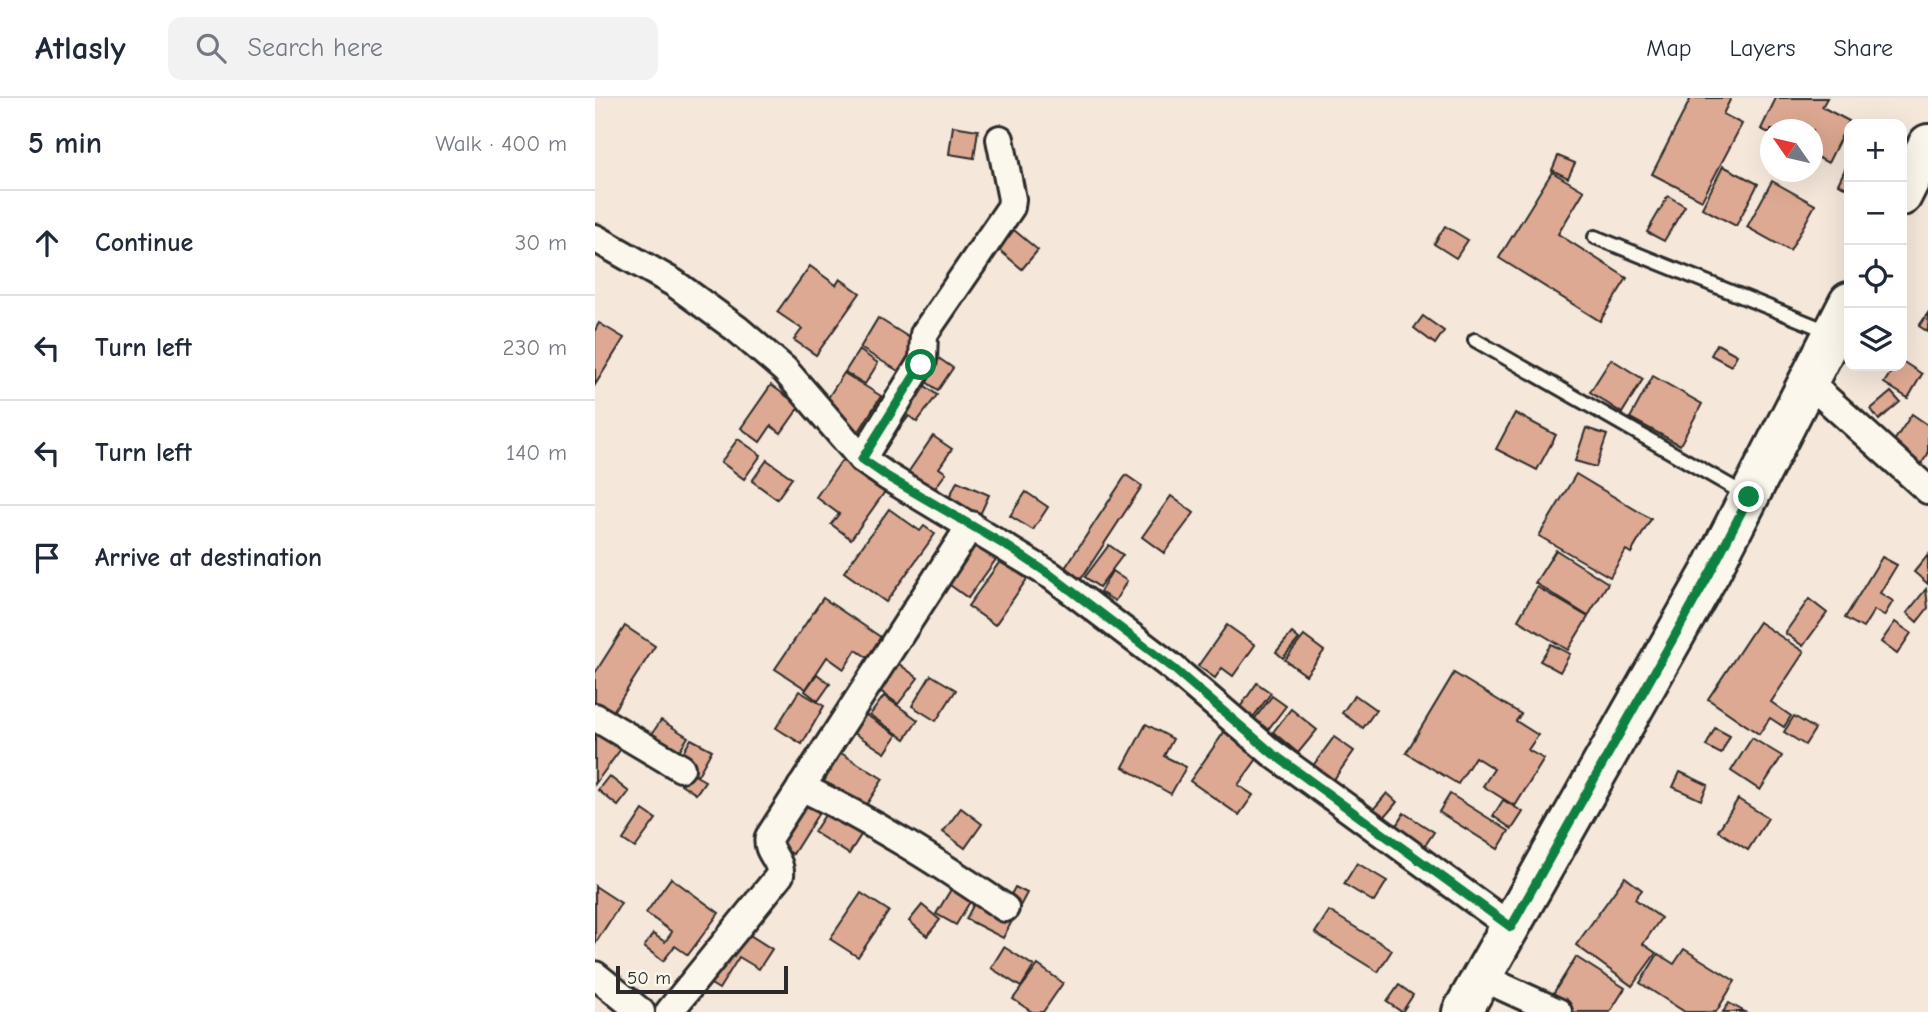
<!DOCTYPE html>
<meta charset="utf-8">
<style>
body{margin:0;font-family:"Comic Neue",sans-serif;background:#f2f2f3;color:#1f2937}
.controls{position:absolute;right:21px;top:21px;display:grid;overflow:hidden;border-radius:14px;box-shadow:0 7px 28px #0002}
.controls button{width:63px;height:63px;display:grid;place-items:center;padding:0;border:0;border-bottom:2px solid #e0e1e3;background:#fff;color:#1f2937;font:35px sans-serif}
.compass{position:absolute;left:1165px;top:21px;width:63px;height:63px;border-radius:50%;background:#fff;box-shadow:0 7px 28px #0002;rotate:304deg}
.scale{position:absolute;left:21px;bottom:18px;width:172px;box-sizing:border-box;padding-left:7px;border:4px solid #2b2b2b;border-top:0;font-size:19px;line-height:24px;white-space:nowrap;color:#2b2b2b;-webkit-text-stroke:5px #fbf7ec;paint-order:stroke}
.stop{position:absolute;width:21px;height:21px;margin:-16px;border:5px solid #0b8043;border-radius:50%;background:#fff}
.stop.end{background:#0b8043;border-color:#fff;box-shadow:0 2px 7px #0008}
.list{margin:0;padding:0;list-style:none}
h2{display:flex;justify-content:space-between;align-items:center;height:91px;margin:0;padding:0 28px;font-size:30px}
h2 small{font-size:23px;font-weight:400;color:#747a83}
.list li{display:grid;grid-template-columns:46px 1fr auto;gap:21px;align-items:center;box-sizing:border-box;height:105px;padding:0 28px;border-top:2px solid #e0e1e3}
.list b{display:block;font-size:26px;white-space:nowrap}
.list em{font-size:23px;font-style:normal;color:#747a83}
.icon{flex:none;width:38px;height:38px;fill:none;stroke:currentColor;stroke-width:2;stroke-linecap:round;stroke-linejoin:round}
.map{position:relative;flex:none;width:1333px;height:914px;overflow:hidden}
header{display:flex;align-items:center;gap:42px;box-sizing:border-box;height:98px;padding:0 35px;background:#fff;border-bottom:2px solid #e0e1e3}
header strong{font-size:33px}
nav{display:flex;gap:38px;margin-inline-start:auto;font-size:24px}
.search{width:490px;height:63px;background:#f2f2f3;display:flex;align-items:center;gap:18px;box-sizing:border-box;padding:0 24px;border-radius:14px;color:#747a83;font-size:26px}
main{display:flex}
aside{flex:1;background:#fff}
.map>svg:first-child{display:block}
.building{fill:#dea992;stroke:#2b2b2b;stroke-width:2}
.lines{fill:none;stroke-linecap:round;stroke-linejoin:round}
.lane-casing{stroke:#2b2b2b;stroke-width:18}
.street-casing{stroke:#2b2b2b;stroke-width:32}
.primary-casing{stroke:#2b2b2b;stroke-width:44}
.lane{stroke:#fbf7ec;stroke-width:12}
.street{stroke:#fbf7ec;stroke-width:26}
.primary{stroke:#fbf7ec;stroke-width:38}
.route{stroke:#0b8043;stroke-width:9}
</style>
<header>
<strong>Atlasly</strong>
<div class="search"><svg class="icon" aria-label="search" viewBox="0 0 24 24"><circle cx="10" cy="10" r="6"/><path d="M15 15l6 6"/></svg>Search here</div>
<nav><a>Map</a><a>Layers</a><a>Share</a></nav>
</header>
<main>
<aside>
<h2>5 min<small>Walk · 400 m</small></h2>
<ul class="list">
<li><svg class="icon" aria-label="ahead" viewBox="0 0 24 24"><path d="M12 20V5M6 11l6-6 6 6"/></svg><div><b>Continue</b></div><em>30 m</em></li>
<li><svg class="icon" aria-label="left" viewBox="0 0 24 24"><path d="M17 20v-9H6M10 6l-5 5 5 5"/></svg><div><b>Turn left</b></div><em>230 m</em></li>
<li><svg class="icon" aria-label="left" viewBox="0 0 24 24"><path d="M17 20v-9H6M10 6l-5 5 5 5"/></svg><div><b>Turn left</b></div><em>140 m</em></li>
<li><svg class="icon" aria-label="arrive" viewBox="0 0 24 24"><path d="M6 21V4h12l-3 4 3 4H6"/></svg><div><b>Arrive at destination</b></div></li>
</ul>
</aside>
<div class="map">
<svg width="1333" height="914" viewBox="0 0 1333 914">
<rect width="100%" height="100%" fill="#f5e7da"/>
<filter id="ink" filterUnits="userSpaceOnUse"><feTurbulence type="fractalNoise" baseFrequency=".0143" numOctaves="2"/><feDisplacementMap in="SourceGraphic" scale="14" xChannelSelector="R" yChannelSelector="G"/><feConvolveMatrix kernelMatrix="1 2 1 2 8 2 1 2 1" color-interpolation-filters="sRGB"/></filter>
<g filter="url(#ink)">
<g class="building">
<polygon points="1096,0 1136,0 1128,16 1147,26 1107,102 1057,76"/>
<polygon points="1181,0 1232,0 1227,9 1254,23 1233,65 1218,57 1218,32 1176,32 1176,36 1166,31"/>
<polygon points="358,28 383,32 379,60 354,56"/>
<polygon points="963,58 980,65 973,80 957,72"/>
<polygon points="1128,68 1163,86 1141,128 1107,110"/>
<polygon points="1251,69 1254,70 1254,91 1243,86"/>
<polygon points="957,74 989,93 963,136 1032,180 1005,223 904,160"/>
<polygon points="1177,83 1220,107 1195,153 1152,129"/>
<polygon points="1073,98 1090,108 1069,143 1052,134"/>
<polygon points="850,128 873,142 861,160 839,146"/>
<polygon points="419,132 443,152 427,171 403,151"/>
<polygon points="215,168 241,187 245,181 265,195 221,257 199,242 207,231 182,214"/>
<polygon points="1333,215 1333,234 1324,228"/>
<polygon points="828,218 849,233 840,246 819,230"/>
<polygon points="283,220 323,245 305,274 265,250"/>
<polygon points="4,225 29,240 0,287 0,232"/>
<polygon points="1122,246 1142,257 1136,268 1116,257"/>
<polygon points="329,250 358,270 343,292 314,272"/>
<polygon points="264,252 283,265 270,286 250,274"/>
<polygon points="1016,261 1048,281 1027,315 995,294"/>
<polygon points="1307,263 1327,276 1313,300 1289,285 1300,268 1307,268"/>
<polygon points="249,275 286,298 260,340 227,309"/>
<polygon points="316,277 342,297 322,324 314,318 292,347 275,333"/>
<polygon points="1058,278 1107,306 1085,347 1035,320"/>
<polygon points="176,287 205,308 186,335 176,328 165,344 146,330"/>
<polygon points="1296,294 1305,304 1284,322 1276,311"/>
<polygon points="920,315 961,337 942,372 901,351"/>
<polygon points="1317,316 1333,327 1333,356 1326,366 1297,346"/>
<polygon points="991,330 1012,337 1001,369 980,363"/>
<polygon points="338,338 357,351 344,370 351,375 338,393 312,376"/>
<polygon points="143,341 166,357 149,381 126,364"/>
<polygon points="252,355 294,388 256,441 236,426 244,416 221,399"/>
<polygon points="172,362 197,380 182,401 157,383"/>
<polygon points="981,376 1056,421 1036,455 1031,452 1015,479 944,438"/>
<polygon points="531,377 547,388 484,484 468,473"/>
<polygon points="362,383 394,397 384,419 352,405"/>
<polygon points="431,394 453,409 438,432 415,418"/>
<polygon points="576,398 599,415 569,455 547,439"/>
<polygon points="294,411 325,433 329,428 340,436 291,504 249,474"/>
<polygon points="376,442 402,460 373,500 348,482"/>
<polygon points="514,447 528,457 504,489 490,479"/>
<polygon points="961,452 1013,485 993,518 940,485"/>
<polygon points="1333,457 1333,486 1319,474"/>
<polygon points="1287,459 1302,467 1285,495 1298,503 1289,518 1279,512 1268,530 1250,520"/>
<polygon points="406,462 432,481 400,527 373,508"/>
<polygon points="517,473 532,483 520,503 505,494"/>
<polygon points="942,489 993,519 973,552 923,522"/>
<polygon points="1331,491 1333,510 1322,524 1312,515"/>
<polygon points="228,500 290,542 276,562 261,552 249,571 232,559 211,591 180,571"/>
<polygon points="1214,501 1232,515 1208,548 1190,535"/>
<polygon points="1164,524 1209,554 1176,604 1196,618 1189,629 1175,620 1164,636 1113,601"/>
<polygon points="1300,524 1316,535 1302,556 1286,544"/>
<polygon points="632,527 660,547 638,578 627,570 620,580 603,568"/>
<polygon points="30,528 60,548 17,615 0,604 0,575"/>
<polygon points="697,535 704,541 688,560 681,554"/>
<polygon points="709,538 729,553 711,577 690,562"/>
<polygon points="956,546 975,556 965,574 945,563"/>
<polygon points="300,563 323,580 303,606 280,589"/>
<polygon points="859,575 926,616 921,623 943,637 933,652 949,661 920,708 888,688 899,671 880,659 863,686 811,655"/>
<polygon points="222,576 235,586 223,603 210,593"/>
<polygon points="336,577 361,592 341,623 317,608"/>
<polygon points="662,585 676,595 656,622 643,612"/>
<polygon points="204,593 229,608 207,646 181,630"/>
<polygon points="760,597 781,612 768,630 747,615"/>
<polygon points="289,598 323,622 310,641 275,617"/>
<polygon points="677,598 691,608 671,634 658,623"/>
<polygon points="696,611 722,632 703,655 678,634"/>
<polygon points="265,613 302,637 290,655 253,631"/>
<polygon points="1199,618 1220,631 1210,647 1189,634"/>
<polygon points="0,621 31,644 0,686"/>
<polygon points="66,622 93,639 80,659 53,642"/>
<polygon points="551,626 578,641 569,658 591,669 576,696 528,669"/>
<polygon points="632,630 667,654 643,687 658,697 644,717 595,683"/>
<polygon points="1120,630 1135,638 1126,656 1111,648"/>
<polygon points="739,639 759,653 737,684 717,669"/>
<polygon points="1157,640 1187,658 1165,692 1136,673"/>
<polygon points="96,641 117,652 103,677 82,665"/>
<polygon points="246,655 288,681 266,715 225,690"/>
<polygon points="94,674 110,683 101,696 86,686"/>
<polygon points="1085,674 1113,687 1106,702 1078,689"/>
<polygon points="14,678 34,694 23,708 3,692"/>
<polygon points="792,695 802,704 787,722 777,713"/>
<polygon points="855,696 914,733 903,751 844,714"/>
<polygon points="200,697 232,702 198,756 174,741"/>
<polygon points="1143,701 1173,720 1153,752 1123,733"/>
<polygon points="908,702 928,714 917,731 898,718"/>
<polygon points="239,703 274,724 254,756 219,734"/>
<polygon points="366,710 387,726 370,750 348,734"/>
<polygon points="48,712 61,721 40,750 28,742"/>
<polygon points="809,715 839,734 823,758 794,739"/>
<polygon points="762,765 792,783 779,804 749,786"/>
<polygon points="1030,779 1047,792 1040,801 1066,820 1048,846 1061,855 1037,888 981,847"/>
<polygon points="76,780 124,815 93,857 80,848 68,863 49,849 58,836 70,844 77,834 51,815"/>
<polygon points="363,780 382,792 361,827 341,816"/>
<polygon points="0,788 26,805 0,846"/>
<polygon points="420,789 432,795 408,840 371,821 384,796 409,810"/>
<polygon points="266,795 294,813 263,859 235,841"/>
<polygon points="327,807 345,822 332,838 314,823"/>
<polygon points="734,813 797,852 783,874 720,835"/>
<polygon points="134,824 177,851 164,871 144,859 124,891 101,877"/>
<polygon points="409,849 439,868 426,889 396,870"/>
<polygon points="1089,851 1140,883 1121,914 1090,914 1045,885 1063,856 1079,866"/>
<polygon points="981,859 1030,890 1015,914 970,914 953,904"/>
<polygon points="443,867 468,885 448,914 437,914 418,901"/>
<polygon points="804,887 818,897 807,914 792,904"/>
<polygon points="1134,905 1150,914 1128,914"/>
</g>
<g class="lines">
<g class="lane-casing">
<g id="lane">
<polyline points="1000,139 1235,234"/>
<polyline points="880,242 1151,397"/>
</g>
</g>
<g class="street-casing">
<g id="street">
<polyline points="0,140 79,185 142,231 190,272 267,361 293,379 457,478 578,570 677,655 916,829"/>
<polyline points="1214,285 1333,392"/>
<polyline points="267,361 328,262 329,236 416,109 417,101 405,41"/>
<polyline points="0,619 86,670"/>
<path d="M206,689C278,723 344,765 410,810"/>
<polyline points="0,877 46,914"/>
<polyline points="886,879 963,914"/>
<path d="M74,914L185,777C187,762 170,753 174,739L376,427"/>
</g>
</g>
<g class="primary-casing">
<g id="primary">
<polyline points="1307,98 1333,46"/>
<polyline points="867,914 1115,475 1254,204"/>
</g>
</g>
<use href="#lane" class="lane"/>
<use href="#street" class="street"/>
<use href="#primary" class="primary"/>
</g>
</g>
<g class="lines" filter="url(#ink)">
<polyline class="route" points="326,267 267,361 293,379 415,450 457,478 578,570 677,655 916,829 1115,475 1154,399"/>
</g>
</svg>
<div class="controls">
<button>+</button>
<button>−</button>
<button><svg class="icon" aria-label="locate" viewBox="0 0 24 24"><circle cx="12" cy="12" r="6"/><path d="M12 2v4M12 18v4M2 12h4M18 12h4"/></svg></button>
<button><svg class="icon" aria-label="layers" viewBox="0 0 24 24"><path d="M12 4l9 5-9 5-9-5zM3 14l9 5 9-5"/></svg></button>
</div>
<svg class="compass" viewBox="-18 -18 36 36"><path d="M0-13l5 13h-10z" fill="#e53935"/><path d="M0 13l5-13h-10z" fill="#747a83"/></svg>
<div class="scale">50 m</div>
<div class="stop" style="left:326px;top:267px"></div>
<div class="stop end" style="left:1154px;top:399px"></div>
</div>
</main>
